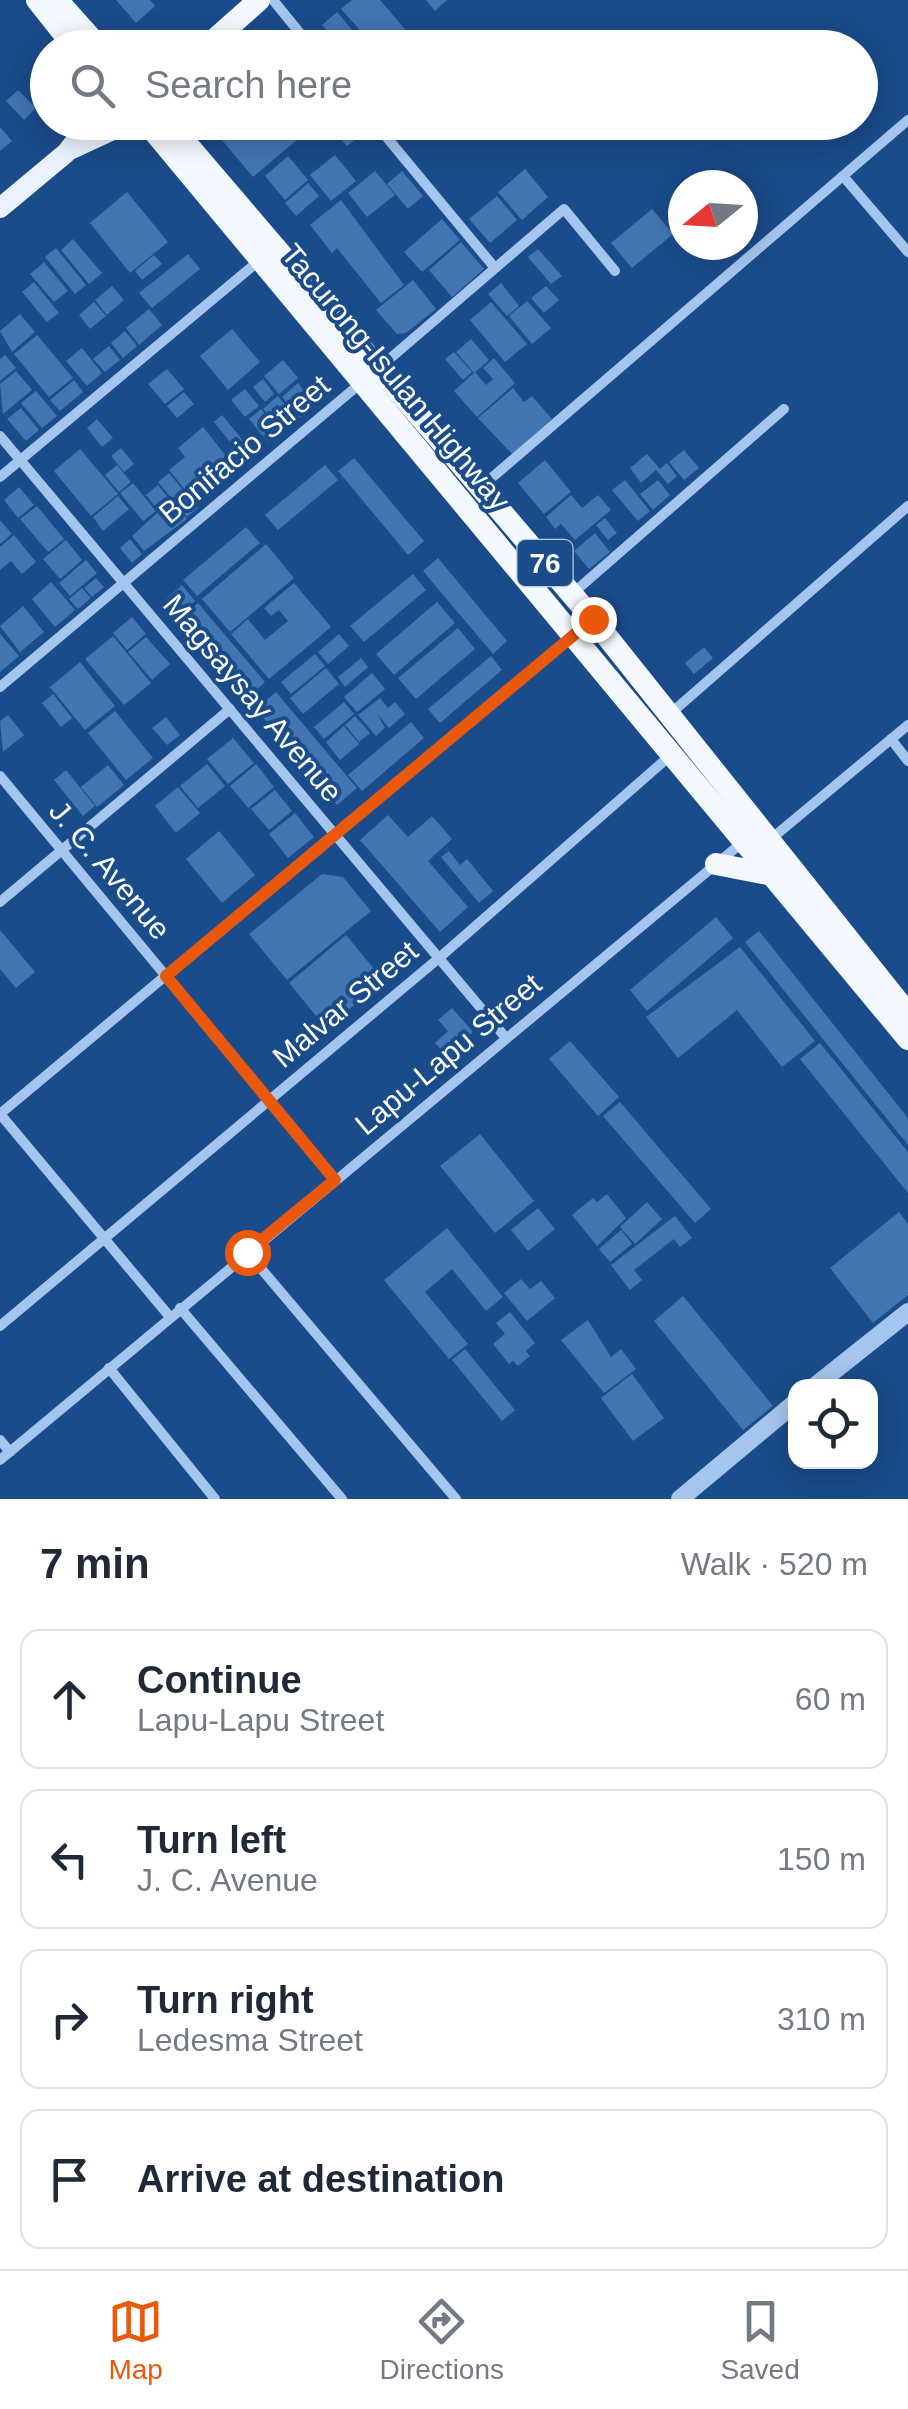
<!DOCTYPE html>
<meta charset="utf-8">
<style>
body{margin:0;font-family:Helvetica,sans-serif;background:#f6f6f7;color:#1f2937}
.controls{position:absolute;right:30px;bottom:30px;display:grid;overflow:hidden;border-radius:20px;box-shadow:0 5px 25px #0003}
.controls button{width:90px;height:90px;display:grid;place-items:center;padding:0;border:0;border-bottom:2px solid #e0e1e3;background:#fff;color:#1f2937;font:50px sans-serif}
.compass{position:absolute;left:668px;top:170px;width:90px;height:90px;border-radius:50%;background:#fff;box-shadow:0 5px 25px #0003;rotate:252deg}
.stop{position:absolute;width:30px;height:30px;margin:-22px;border:8px solid #ea580c;border-radius:50%;background:#fff}
.stop.end{background:#ea580c;border-color:#fff;box-shadow:0 2px 10px #0008}
.list{margin:0;padding:0;list-style:none}
h2{display:flex;justify-content:space-between;align-items:center;height:130px;margin:0;padding:0 40px;font-size:42px}
h2 small{font-size:32px;font-weight:400;color:#747a83}
.list li{display:grid;grid-template-columns:65px 1fr auto;gap:30px;align-items:center;box-sizing:border-box;height:140px;margin:0 20px 20px;padding:0 20px;border:2px solid #e0e1e3;border-radius:20px}
.list b{display:block;font-size:38px;white-space:nowrap}
.list p{margin:0;font-size:32px;white-space:nowrap;color:#747a83}
.list em{font-size:32px;font-style:normal;color:#747a83}
.icon{flex:none;width:55px;height:55px;fill:none;stroke:currentColor;stroke-width:2;stroke-linecap:round;stroke-linejoin:round}
.map{position:relative;flex:none;width:908px;height:1499px;overflow:hidden}
.search{position:absolute;background:#fff;box-shadow:0 5px 25px #0003;left:30px;right:30px;top:30px;height:110px;display:flex;align-items:center;gap:25px;box-sizing:border-box;padding:0 35px;border-radius:55px;color:#747a83;font-size:38px}
.sheet{height:770px;background:#fff}
nav{display:flex;justify-content:space-around;align-items:center;box-sizing:border-box;height:140px;border-top:2px solid #e0e1e3;background:#fff;font-size:28px;color:#747a83}
nav a{display:grid;justify-items:center;gap:5px}
nav .on{color:#ea580c}
.map>svg:first-child{display:block}
.building{fill:#4375b2}
.lines{fill:none;stroke-linecap:round;stroke-linejoin:round}
.minor{stroke:#a4c5ed;stroke-width:10}
.tertiary{stroke:#a4c5ed;stroke-width:18}
.primary{stroke:#eaf2ff;stroke-width:20}
.trunk{stroke:#f4f8ff;stroke-width:22}
.route{stroke:#ea580c;stroke-width:12}
.labels{text-anchor:middle;dominant-baseline:central;stroke-width:8;stroke-linejoin:round;paint-order:stroke}
.shield{fill:#1a4b8a;stroke:#bac9dc;stroke-width:2.5}
.shield-label{font-size:28px;font-weight:bold;fill:#fff}
.street-label{font-size:30px;fill:#fff;stroke:#1a4b8a}
</style>
<div class="map">
<svg width="908" height="1499" viewBox="0 0 908 1499">
<rect width="100%" height="100%" fill="#1a4b8a"/>
<g class="building">
<polygon points="116,0 150,0 155,6 136,23"/>
<polygon points="352,0 380,0 415,41 407,48 376,48 341,9"/>
<polygon points="426,0 447,0 435,11"/>
<polygon points="337,12 354,32 339,45 322,25"/>
<polygon points="18,90 36,108 24,120 6,101"/>
<polygon points="226,122 318,122 253,177 221,139 232,130"/>
<polygon points="342,122 359,122 366,131 347,146 333,130"/>
<polygon points="0,127 12,141 0,151"/>
<polygon points="335,155 356,181 331,201 310,175"/>
<polygon points="288,156 308,180 285,200 265,176"/>
<polygon points="525,169 548,197 522,220 498,192"/>
<polygon points="375,171 395,195 367,217 348,193"/>
<polygon points="402,171 423,196 408,209 387,184"/>
<polygon points="308,183 319,196 296,216 285,203"/>
<polygon points="127,192 168,242 130,273 90,223"/>
<polygon points="497,196 517,220 490,243 469,219"/>
<polygon points="341,200 404,285 381,303 337,248 332,253 310,225"/>
<polygon points="652,209 673,234 632,268 611,243"/>
<polygon points="442,219 460,240 422,272 404,252"/>
<polygon points="73,239 102,273 89,284 61,250"/>
<polygon points="461,242 484,269 452,297 429,270"/>
<polygon points="56,248 86,285 75,294 45,257"/>
<polygon points="538,249 562,276 551,284 528,257"/>
<polygon points="188,254 200,269 152,308 139,293"/>
<polygon points="154,255 162,264 142,280 135,271"/>
<polygon points="44,262 68,291 54,302 30,274"/>
<polygon points="413,280 436,309 406,333 397,334 376,310"/>
<polygon points="34,282 59,313 47,322 22,292"/>
<polygon points="501,283 519,306 507,316 488,294"/>
<polygon points="112,286 124,300 107,315 95,300"/>
<polygon points="546,286 559,300 544,313 531,298"/>
<polygon points="527,301 551,328 532,344 509,316"/>
<polygon points="94,302 106,316 90,329 79,315"/>
<polygon points="491,302 527,344 505,362 470,320"/>
<polygon points="149,309 162,325 139,345 126,328"/>
<polygon points="20,314 35,332 12,352 0,331"/>
<polygon points="232,329 260,362 228,390 200,356"/>
<polygon points="125,331 137,346 123,358 111,343"/>
<polygon points="37,335 73,378 49,397 14,354"/>
<polygon points="471,339 489,360 474,373 456,352"/>
<polygon points="109,346 120,360 105,372 93,359"/>
<polygon points="82,348 102,373 87,386 66,361"/>
<polygon points="454,352 472,372 463,380 445,359"/>
<polygon points="5,355 16,368 0,381 0,359"/>
<polygon points="494,358 515,383 477,417 454,391 475,372 486,385 493,379 483,368"/>
<polygon points="283,360 298,378 279,394 264,376"/>
<polygon points="167,369 184,389 165,404 148,384"/>
<polygon points="16,371 32,390 3,414 0,384"/>
<polygon points="263,379 274,394 265,402 253,387"/>
<polygon points="74,380 83,392 60,411 50,400"/>
<polygon points="298,383 315,405 299,418 282,397"/>
<polygon points="513,388 524,402 532,396 552,419 512,454 478,418"/>
<polygon points="245,389 259,406 245,417 231,400"/>
<polygon points="36,391 57,416 42,428 21,403"/>
<polygon points="184,392 194,404 177,418 167,406"/>
<polygon points="278,396 296,418 281,430 263,409"/>
<polygon points="21,408 39,430 26,441 7,419"/>
<polygon points="261,409 279,431 267,441 249,419"/>
<polygon points="222,415 256,456 247,463 214,422"/>
<polygon points="97,419 113,438 102,447 87,428"/>
<polygon points="203,427 234,466 192,498 169,470 185,457 178,448"/>
<polygon points="121,448 134,464 124,472 111,456"/>
<polygon points="80,449 118,494 91,516 54,471"/>
<polygon points="684,450 699,468 684,480 669,462"/>
<polygon points="647,454 660,469 667,463 677,476 668,484 656,470 641,483 630,468"/>
<polygon points="354,458 424,541 408,555 338,471"/>
<polygon points="545,460 571,492 544,514 518,483"/>
<polygon points="117,465 131,482 119,492 105,475"/>
<polygon points="325,465 338,480 278,530 265,515"/>
<polygon points="169,473 198,508 187,517 158,482"/>
<polygon points="625,480 650,511 638,521 612,490"/>
<polygon points="658,480 670,495 653,510 640,494"/>
<polygon points="133,483 156,511 143,521 120,493"/>
<polygon points="158,485 169,499 157,509 146,495"/>
<polygon points="19,487 34,505 18,518 4,500"/>
<polygon points="571,495 582,508 598,495 611,510 575,540 561,524 555,529 546,517"/>
<polygon points="118,496 129,509 103,531 93,517"/>
<polygon points="171,500 187,519 144,551 132,536"/>
<polygon points="37,506 64,539 48,552 20,519"/>
<polygon points="605,518 617,533 608,540 596,525"/>
<polygon points="0,520 12,534 0,544"/>
<polygon points="246,527 260,543 197,596 183,580"/>
<polygon points="595,533 610,552 589,569 574,551"/>
<polygon points="14,535 36,562 22,574 11,561 0,570 0,547"/>
<polygon points="130,539 142,554 132,563 120,548"/>
<polygon points="66,540 82,560 60,579 43,559"/>
<polygon points="266,544 294,578 230,632 202,599"/>
<polygon points="438,558 507,641 493,654 423,571"/>
<polygon points="86,560 97,573 70,596 59,583"/>
<polygon points="413,574 426,590 364,642 350,626"/>
<polygon points="96,578 104,587 92,597 84,588"/>
<polygon points="51,582 75,610 55,627 32,599"/>
<polygon points="294,583 331,627 269,679 231,634 248,619 265,640 288,621 279,610 271,616 264,608"/>
<polygon points="182,585 195,601 178,616 165,600"/>
<polygon points="82,588 91,598 78,609 69,599"/>
<polygon points="437,602 455,623 394,675 376,654"/>
<polygon points="198,603 265,682 246,699 179,619"/>
<polygon points="23,606 44,632 20,652 0,626"/>
<polygon points="132,617 146,634 127,650 113,633"/>
<polygon points="458,628 475,649 416,699 398,678"/>
<polygon points="0,634 19,656 0,672"/>
<polygon points="339,634 349,646 328,664 318,652"/>
<polygon points="113,636 151,683 124,705 85,659"/>
<polygon points="146,637 170,664 152,680 128,652"/>
<polygon points="704,647 713,658 694,674 685,663"/>
<polygon points="315,654 325,666 291,694 281,682"/>
<polygon points="491,656 502,670 440,723 428,709"/>
<polygon points="361,658 368,667 345,687 338,677"/>
<polygon points="80,662 115,706 85,730 50,687"/>
<polygon points="326,668 339,684 303,714 290,698"/>
<polygon points="372,673 385,689 357,712 344,697"/>
<polygon points="276,692 357,788 337,805 256,709"/>
<polygon points="53,694 72,718 61,727 42,703"/>
<polygon points="380,698 388,708 395,702 405,714 389,728 378,715 385,728 376,736 358,715"/>
<polygon points="344,702 354,714 324,739 314,727"/>
<polygon points="115,711 153,758 126,780 88,733"/>
<polygon points="8,715 24,735 3,752 0,721"/>
<polygon points="355,716 370,733 359,742 345,725"/>
<polygon points="166,717 180,735 167,745 152,728"/>
<polygon points="411,722 424,738 362,791 348,775"/>
<polygon points="344,726 359,744 340,760 326,742"/>
<polygon points="233,738 254,763 228,784 207,759"/>
<polygon points="207,764 225,786 198,808 180,786"/>
<polygon points="256,764 274,787 248,808 230,786"/>
<polygon points="108,765 124,785 97,807 81,787"/>
<polygon points="66,770 95,806 83,816 54,780"/>
<polygon points="178,787 200,813 176,833 155,806"/>
<polygon points="275,790 292,811 269,830 251,809"/>
<polygon points="295,813 314,837 288,858 269,834"/>
<polygon points="388,815 408,837 432,816 452,839 428,861 468,907 440,932 360,840"/>
<polygon points="219,831 255,875 222,903 186,859"/>
<polygon points="449,851 460,865 467,859 493,891 479,903 441,857"/>
<polygon points="322,874 343,877 371,911 287,980 249,934"/>
<polygon points="716,917 733,938 647,1011 630,990"/>
<polygon points="0,930 35,972 16,988 0,969"/>
<polygon points="759,931 908,1118 908,1145 745,942"/>
<polygon points="346,935 384,981 326,1028 289,983"/>
<polygon points="740,947 815,1041 782,1067 737,1010 678,1058 646,1017"/>
<polygon points="452,1008 473,1032 446,1055 435,1043 448,1031 438,1020"/>
<polygon points="570,1041 619,1097 598,1116 549,1059"/>
<polygon points="820,1043 908,1152 908,1193 800,1059"/>
<polygon points="620,1102 711,1209 695,1223 603,1116"/>
<polygon points="480,1134 534,1201 495,1233 440,1166"/>
<polygon points="607,1194 626,1218 597,1246 572,1215 593,1198 597,1202"/>
<polygon points="647,1202 662,1219 635,1244 620,1227"/>
<polygon points="538,1208 555,1229 528,1251 511,1230"/>
<polygon points="899,1212 908,1224 908,1295 873,1323 830,1268"/>
<polygon points="675,1216 692,1238 680,1247 674,1239 634,1270 642,1280 630,1290 611,1265"/>
<polygon points="447,1228 503,1297 486,1311 452,1269 425,1292 468,1344 449,1359 384,1280"/>
<polygon points="621,1230 632,1244 610,1262 599,1249"/>
<polygon points="521,1279 530,1289 541,1281 555,1298 527,1321 504,1293"/>
<polygon points="683,1296 773,1406 743,1430 654,1321"/>
<polygon points="510,1312 535,1343 526,1351 530,1356 518,1366 513,1361 509,1364 493,1344 505,1334 496,1323"/>
<polygon points="588,1320 611,1357 621,1349 636,1369 604,1393 561,1340"/>
<polygon points="465,1349 515,1410 502,1421 452,1360"/>
<polygon points="632,1374 664,1418 633,1441 601,1398"/>
</g>
<g class="lines">
<g class="minor">
<polyline points="273,0 312,48"/>
<polyline points="374,122 495,268"/>
<polyline points="843,176 908,252"/>
<polyline points="379,368 564,209 615,271"/>
<polyline points="0,436 506,1038"/>
<polyline points="0,477 260,260"/>
<polyline points="481,487 908,120"/>
<polyline points="572,594 784,409"/>
<polyline points="0,687 362,382"/>
<polyline points="670,714 908,506"/>
<polyline points="891,739 908,761"/>
<polyline points="0,776 335,1180"/>
<polyline points="771,839 908,725"/>
<polyline points="0,902 230,709"/>
<polyline points="0,1114 593,619"/>
<polyline points="0,1114 170,1317"/>
<polyline points="247,1252 456,1499"/>
<polyline points="180,1308 342,1499"/>
<polyline points="0,1326 439,958 672,754"/>
<polyline points="109,1368 215,1499"/>
<polyline points="0,1440 10,1452"/>
<polyline points="0,1460 744,841"/>
</g>
<g class="tertiary">
<polyline points="815,1386 908,1312"/>
<polyline points="680,1499 796,1402"/>
</g>
<g class="primary">
<polyline points="72,149 128,123"/>
<polyline points="0,208 66,153 90,122"/>
</g>
<g class="trunk">
<polyline points="37,0 75,48"/>
<polyline points="57,0 100,48"/>
<polyline points="205,48 259,0"/>
<polyline points="146,122 908,1039"/>
<polyline points="168,122 593,619 908,1014"/>
<polyline points="716,864 773,875"/>
</g>
</g>
<g class="lines">
<polyline class="route" points="247,1252 335,1180 166,976 593,619"/>
</g>
<g class="labels">
<rect class="shield" x="517.5" y="540" width="55" height="46" rx="8"/>
<g class="shield-label">
<text x="545" y="563">76</text>
</g>
<g class="street-label">
<text transform="translate(396 377) rotate(50)">Tacurong-Isulan Highway</text>
<text transform="translate(244 449) rotate(-40)">Bonifacio Street</text>
<text transform="translate(253 698) rotate(50)">Magsaysay Avenue</text>
<text transform="translate(110 870) rotate(50)">J. C. Avenue</text>
<text transform="translate(345 1004) rotate(-40)">Malvar Street</text>
<text transform="translate(448 1054) rotate(-40)">Lapu-Lapu Street</text>
</g>
</g>
</svg>
<div class="controls">
<button><svg class="icon" aria-label="locate" viewBox="0 0 24 24"><circle cx="12" cy="12" r="6"/><path d="M12 2v4M12 18v4M2 12h4M18 12h4"/></svg></button>
</div>
<svg class="compass" viewBox="-18 -18 36 36"><path d="M0-13l5 13h-10z" fill="#e53935"/><path d="M0 13l5-13h-10z" fill="#747a83"/></svg>
<div class="stop" style="left:247px;top:1252px"></div>
<div class="stop end" style="left:593px;top:619px"></div>
<div class="search"><svg class="icon" aria-label="search" viewBox="0 0 24 24"><circle cx="10" cy="10" r="6"/><path d="M15 15l6 6"/></svg>Search here</div>
</div>
<section class="sheet">
<h2>7 min<small>Walk · 520 m</small></h2>
<ul class="list">
<li><svg class="icon" aria-label="ahead" viewBox="0 0 24 24"><path d="M12 20V5M6 11l6-6 6 6"/></svg><div><b>Continue</b><p>Lapu-Lapu Street</p></div><em>60 m</em></li>
<li><svg class="icon" aria-label="left" viewBox="0 0 24 24"><path d="M17 20v-9H6M10 6l-5 5 5 5"/></svg><div><b>Turn left</b><p>J. C. Avenue</p></div><em>150 m</em></li>
<li><svg class="icon" aria-label="right" viewBox="0 0 24 24"><path d="M7 20v-9h11M14 6l5 5-5 5"/></svg><div><b>Turn right</b><p>Ledesma Street</p></div><em>310 m</em></li>
<li><svg class="icon" aria-label="arrive" viewBox="0 0 24 24"><path d="M6 21V4h12l-3 4 3 4H6"/></svg><div><b>Arrive at destination</b></div></li>
</ul>
</section>
<nav>
<a class="on"><svg class="icon" aria-label="map" viewBox="0 0 24 24"><path d="M3 6l6-2 6 2 6-2v14l-6 2-6-2-6 2zM9 4v14M15 6v14"/></svg>Map</a>
<a><svg class="icon" aria-label="directions" viewBox="0 0 24 24"><path d="M12 3l9 9-9 9-9-9zM9 14v-3h6M13 9l2 2-2 2"/></svg>Directions</a>
<a><svg class="icon" aria-label="saved" viewBox="0 0 24 24"><path d="M7 4h10v16l-5-4-5 4z"/></svg>Saved</a>
</nav>
